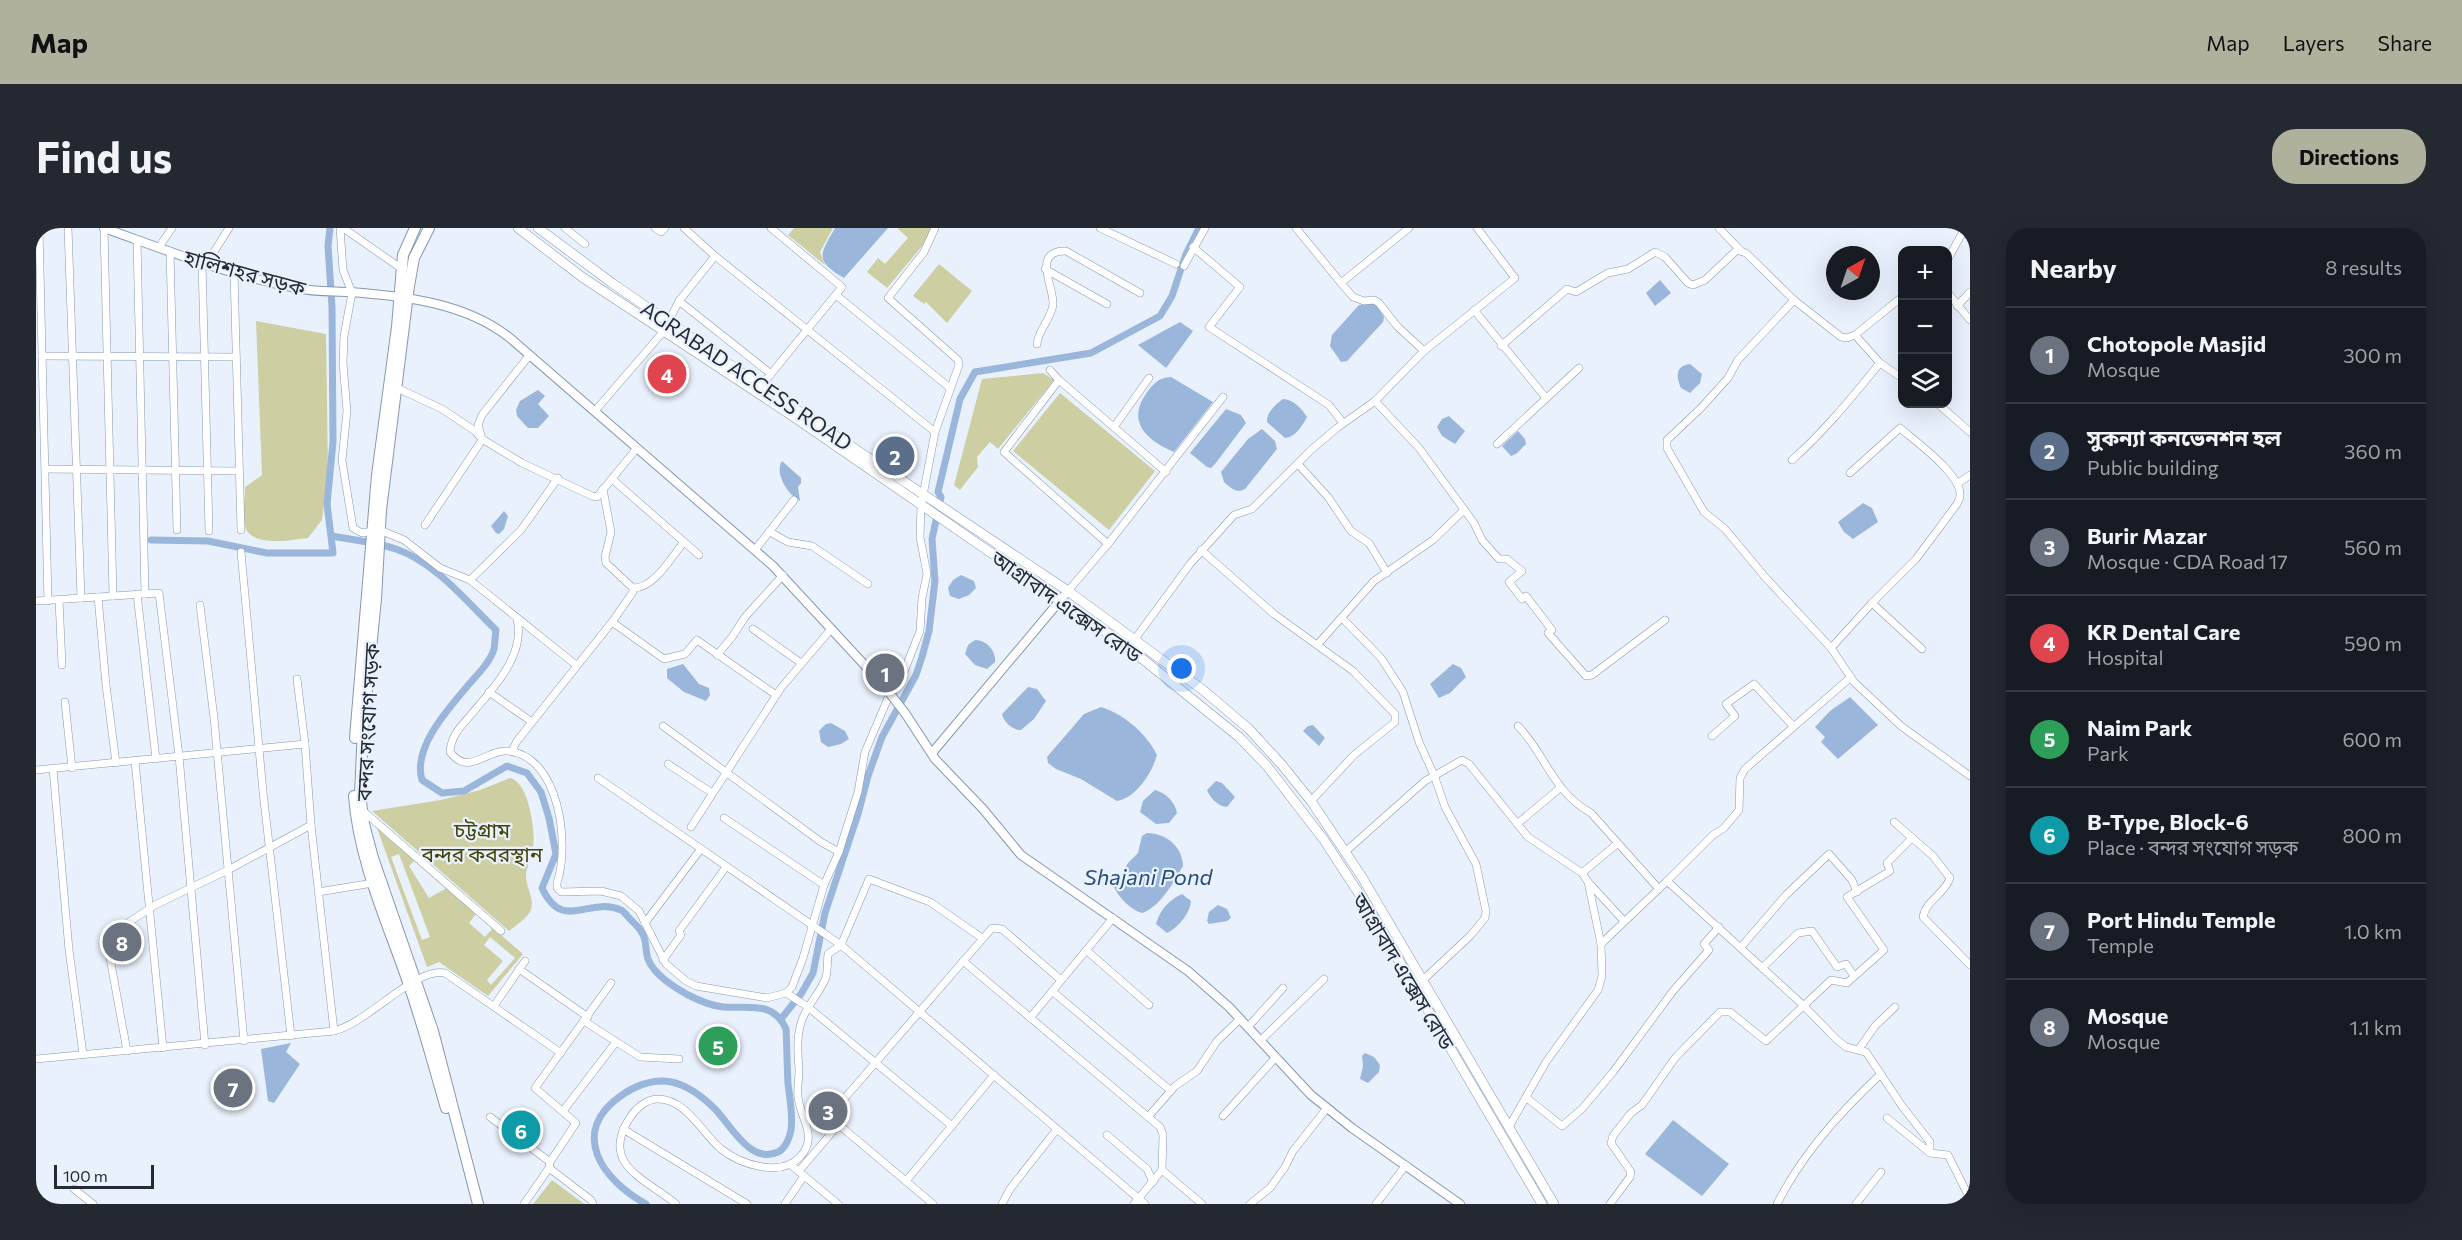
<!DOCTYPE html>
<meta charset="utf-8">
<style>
body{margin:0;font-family:Commissioner,"Noto Sans Bengali",sans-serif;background:#242831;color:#f1f3f6}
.controls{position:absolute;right:18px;top:18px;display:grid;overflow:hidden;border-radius:12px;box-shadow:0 6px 24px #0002}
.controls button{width:54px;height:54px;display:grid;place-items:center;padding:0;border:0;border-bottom:2px solid #363941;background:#171b24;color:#f1f3f6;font:30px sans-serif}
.compass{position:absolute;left:1790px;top:18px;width:54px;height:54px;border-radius:50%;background:#171b24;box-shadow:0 6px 24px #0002;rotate:40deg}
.scale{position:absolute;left:18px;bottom:15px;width:100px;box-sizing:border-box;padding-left:6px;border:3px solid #242b34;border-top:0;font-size:16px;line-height:21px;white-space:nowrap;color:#242b34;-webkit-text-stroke:4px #e9f1fc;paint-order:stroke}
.you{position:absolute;left:1146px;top:441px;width:21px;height:21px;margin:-15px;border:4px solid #fff;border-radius:50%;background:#1a73e8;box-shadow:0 0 0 9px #1a73e833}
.badge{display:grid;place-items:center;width:39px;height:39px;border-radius:50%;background:#b0b19c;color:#fff;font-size:20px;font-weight:700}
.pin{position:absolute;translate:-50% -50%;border:3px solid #fff;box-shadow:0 2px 6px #0006}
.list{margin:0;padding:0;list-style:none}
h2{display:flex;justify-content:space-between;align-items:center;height:78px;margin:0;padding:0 24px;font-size:26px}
h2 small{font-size:20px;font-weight:400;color:#9ea1a6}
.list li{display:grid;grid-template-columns:39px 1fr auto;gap:18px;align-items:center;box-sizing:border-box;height:96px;padding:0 24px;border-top:2px solid #363941}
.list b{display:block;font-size:22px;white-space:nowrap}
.list p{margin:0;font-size:20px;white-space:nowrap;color:#9ea1a6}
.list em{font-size:20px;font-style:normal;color:#9ea1a6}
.icon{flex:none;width:33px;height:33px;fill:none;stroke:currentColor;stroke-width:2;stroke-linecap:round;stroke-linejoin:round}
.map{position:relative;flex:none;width:1934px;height:976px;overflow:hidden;border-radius:24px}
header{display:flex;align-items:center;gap:36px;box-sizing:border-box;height:84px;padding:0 30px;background:#b0b19c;color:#111}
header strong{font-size:28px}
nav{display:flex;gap:33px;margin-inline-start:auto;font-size:21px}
.intro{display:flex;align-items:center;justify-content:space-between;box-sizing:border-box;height:144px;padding:0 36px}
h1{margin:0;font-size:42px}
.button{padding:15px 27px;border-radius:24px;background:#b0b19c;color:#111;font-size:21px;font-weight:700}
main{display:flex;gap:36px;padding:0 36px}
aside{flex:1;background:#171b24;border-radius:24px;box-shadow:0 6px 24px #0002}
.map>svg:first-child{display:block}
.green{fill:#cecea3;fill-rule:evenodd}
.water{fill:#9ab6db}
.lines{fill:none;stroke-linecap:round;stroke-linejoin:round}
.canal{stroke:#9ab6db;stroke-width:7}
.minor-casing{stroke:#8698b0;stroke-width:8}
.tertiary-casing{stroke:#8698b0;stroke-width:10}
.secondary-casing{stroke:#8698b0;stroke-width:10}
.trunk-casing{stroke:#8698b0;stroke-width:12}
.minor{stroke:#fff;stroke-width:7}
.tertiary{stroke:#fff;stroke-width:8}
.secondary{stroke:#fff;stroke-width:9}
.trunk{stroke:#fff;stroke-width:10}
.tertiary-bridge-casing{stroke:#8698b0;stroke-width:10;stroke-linecap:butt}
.tertiary-bridge{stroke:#fff;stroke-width:8}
.labels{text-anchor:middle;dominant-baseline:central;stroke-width:4.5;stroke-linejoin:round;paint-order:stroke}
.street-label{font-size:21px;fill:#242b34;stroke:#e9f1fc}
.park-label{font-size:21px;fill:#444209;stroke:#e9f1fc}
.water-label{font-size:22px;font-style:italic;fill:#274d7d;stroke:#e9f1fc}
</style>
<header>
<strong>Map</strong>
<nav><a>Map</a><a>Layers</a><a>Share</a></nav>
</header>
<div class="intro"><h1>Find us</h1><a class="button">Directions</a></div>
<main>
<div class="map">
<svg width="1934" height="976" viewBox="0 0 1934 976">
<rect width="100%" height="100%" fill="#e9f1fc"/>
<g class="green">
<polygon points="758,0 797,0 784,24 789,37 752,7"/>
<polygon points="863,0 895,0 892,11 851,60 831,44 842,30 849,36 872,10 862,1"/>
<polygon points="903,36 936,63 911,95 890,74 888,76 877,68"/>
<path d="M220,93L290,106L292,242L286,292L272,310C257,312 218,319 210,301C206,290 209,271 209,259L226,247Z"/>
<polygon points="1007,145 1018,152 962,221 954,214 941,229 942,239 924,262 918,257 946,151"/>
<polygon points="1024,165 1119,243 1073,302 977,223"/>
<path d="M474,550C493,554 500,604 497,621C496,630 490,639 490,648C490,660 500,673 494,684C489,692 480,697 473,703L336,583L405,572L444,562Z"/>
<path d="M341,600L487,726L452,768L403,734L391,739ZM363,626L394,709L386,712L355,629ZM378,633L409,660V661L393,670L373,638ZM440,686L456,701L449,709L433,695ZM454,709L479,730L455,757L451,752L467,733L448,717Z"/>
<polygon points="516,952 548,976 497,976"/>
</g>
<g class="water">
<path d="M799,0H852L808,50C777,32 785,25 799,0Z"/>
<polygon points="1624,52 1635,65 1619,78 1610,65"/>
<polygon points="1339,75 1348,89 1347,94 1311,133 1305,134 1294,118 1296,107 1323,77"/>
<polygon points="1144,94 1157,103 1130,140 1102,117"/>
<path d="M1654,136L1666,146L1664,155L1654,165L1645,160C1640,149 1639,138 1654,136Z"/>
<path d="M1135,149L1177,174L1138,224C1110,212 1089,193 1112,163C1119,154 1123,150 1135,149Z"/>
<polygon points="502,162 509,168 502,176 513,188 502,200 492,200 481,188 480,182 484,173"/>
<path d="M1247,171C1257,171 1266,181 1271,189C1266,198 1260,209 1249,210L1231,194C1230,185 1240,176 1247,171Z"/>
<polygon points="1190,181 1205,187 1210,195 1179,236 1175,240 1171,239 1154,225"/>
<polygon points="1413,188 1429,203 1419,216 1406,208 1401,199 1406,191"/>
<path d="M1226,201L1239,213L1241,221L1209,261C1200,266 1195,260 1188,254L1185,244L1212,211Z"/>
<polygon points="1482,203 1489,211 1490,216 1480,226 1475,228 1466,218"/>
<path d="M746,233L765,250V255L762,259L764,273C752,267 738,245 746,233Z"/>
<polygon points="1827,275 1836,280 1842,294 1817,311 1808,304 1802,294"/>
<polygon points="468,283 472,288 468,301 463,306 460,305 455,298"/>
<polygon points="925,347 938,353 940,360 933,367 923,371 914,368 912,360 917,352"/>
<path d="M939,412C951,412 960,423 959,434L951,441L939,437L929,426L932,417Z"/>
<polygon points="647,436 663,456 673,460 674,467 670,473 648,464 631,450 631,441"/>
<polygon points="1417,436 1425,440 1430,449 1414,465 1403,470 1394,456"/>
<path d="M992,459L1001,461L1010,473L998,491L985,502C977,502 968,495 966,486Z"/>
<polygon points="1814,469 1842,497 1802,531 1785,514 1789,509 1779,499 1794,483"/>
<path d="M1065,479C1088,486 1111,506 1121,527C1116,545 1100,570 1081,573L1045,551L1020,541L1012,535L1011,529L1048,486Z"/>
<polygon points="795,495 809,503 813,511 805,516 792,519 785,514 783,503 790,496"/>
<polygon points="1277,497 1289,510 1283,518 1267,503 1272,498"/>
<path d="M1180,553L1186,555L1199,569L1191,579C1183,579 1174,570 1171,562Z"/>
<path d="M1119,562C1130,565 1139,574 1141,585L1133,595L1120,596L1104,584L1107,573Z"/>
<path d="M1111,605C1130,605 1147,619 1147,638C1138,654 1124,679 1106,685C1095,682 1083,670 1078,659L1092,635L1102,625L1106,608Z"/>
<path d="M1146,666L1155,673C1154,685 1143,699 1131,705L1120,696C1123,683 1134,671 1146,666Z"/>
<polygon points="1182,677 1191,681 1195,690 1191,693 1173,696 1171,693 1173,684"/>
<polygon points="255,815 250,824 264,836 238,875 232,873 225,821"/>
<polygon points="1329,825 1338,829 1344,837 1343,844 1332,855 1324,851 1327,838 1326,828"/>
<polygon points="1637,892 1693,936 1666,968 1609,926"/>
</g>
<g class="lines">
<g class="canal">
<path d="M296,308C317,312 340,314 360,321C400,335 430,373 460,402C459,408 459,415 458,421C454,434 443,445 434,455C414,479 376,519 386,552L406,565L428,563L471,538L491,545L505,564L513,590L520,626L506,660C527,705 551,668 585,682C588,683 591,688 594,691C598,695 604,700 606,705C611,712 609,723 612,731C618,747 638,759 652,767C662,772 676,778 687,779C713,781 737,772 750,801C751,819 751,838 752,856C754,871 757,887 755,902C754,909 749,921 742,924C714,937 694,896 679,881C666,868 647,854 628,853C614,852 597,859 586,867C532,904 566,952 610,976"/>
<polyline points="115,312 172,313 231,325 297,325 291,276 297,214 296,79 292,18 294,0"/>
<polyline points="745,791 765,766 777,745 789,685 822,586 832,548 846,509 880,447 886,429 893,403 899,353 896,311 905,269 902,264 924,171 939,144 1055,125 1124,88 1136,68 1150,26 1163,0"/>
</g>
<g class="minor-casing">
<g id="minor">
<polyline points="3,0 12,373"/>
<polyline points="32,0 45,370"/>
<polyline points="68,0 77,368"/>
<polyline points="304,0 307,42 316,65 308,108 307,135 311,183 306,232 317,300 326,305 337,303"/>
<polyline points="529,0 549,16"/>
<polyline points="619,0 625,4 629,0"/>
<polyline points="1064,0 1140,36"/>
<polyline points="1260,0 1305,55 1373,0"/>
<polyline points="1683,0 1705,23"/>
<polyline points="310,2 366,41"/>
<polyline points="101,12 109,366"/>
<polyline points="123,19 136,0"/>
<polyline points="1157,19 1204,59 1173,99 1293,177 1307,195"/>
<polyline points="134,23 141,302"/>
<polyline points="1912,31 1929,0"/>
<polyline points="166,34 173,303"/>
<polyline points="171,35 193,0"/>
<polyline points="1148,38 1169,0"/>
<polyline points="1009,41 1071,76"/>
<polyline points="198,44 205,302"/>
<polyline points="1305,55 1317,69 1328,73 1338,72 1343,75 1361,98 1388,123"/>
<polyline points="1912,65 1934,92"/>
<polyline points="800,67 914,160"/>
<polyline points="1758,72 1702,132 1692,150 1665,180 1631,212 1631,220 1668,284 1689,301 1729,349 1795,420 1818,454 1865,498 1934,548"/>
<polyline points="643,73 735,146"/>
<polyline points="1921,78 1934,64"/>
<polyline points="1438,82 1510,170"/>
<polyline points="1819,107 1844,135 1866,150"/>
<path d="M1001,116C1002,102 1016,90 1017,76C1018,59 995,22 1030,23L1104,65"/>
<polyline points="1465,118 1531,61 1540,64 1572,45 1592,41 1619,24 1629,29 1652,55 1657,57 1669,52 1701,22 1710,25 1758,72 1805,109 1811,110 1819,107 1866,69"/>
<polyline points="6,128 200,129"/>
<polyline points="1014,142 1023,152"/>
<polyline points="725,158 806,59 735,0"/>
<polyline points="359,159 406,181 439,203 446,211 486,235 556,268 561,269 601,220"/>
<polyline points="1339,173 1383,220 1438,295 1446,312 1463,331 1471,331 1486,343 1473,354 1486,371 1490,368 1516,402 1512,405 1550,448 1556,447 1629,392"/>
<polyline points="1902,176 1934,204"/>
<polyline points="559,183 627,104 643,73 679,28 648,0"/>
<polyline points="1078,199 1113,150"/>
<polyline points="899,204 923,137 922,132 852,70 888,24 899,0"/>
<polyline points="1461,216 1543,140"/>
<path d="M1756,232C1789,203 1816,169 1844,135"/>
<polyline points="1262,236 1292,269 1315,303 1333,315 1351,345"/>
<polyline points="10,241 203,243"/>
<path d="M1814,245L1864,200C1879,213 1925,246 1924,267C1924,271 1922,273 1921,276L1880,331L1836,375L1886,421"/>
<polyline points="576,251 663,327"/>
<polyline points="1921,256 1934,247"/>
<path d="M567,261L575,304L569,329L570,335L597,360C618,361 636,328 648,314"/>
<polyline points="389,297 444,215 446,211 442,197 446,187 492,129"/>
<polyline points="344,302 368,312 404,340 434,352 540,437"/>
<polyline points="734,304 752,314 776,318 832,356"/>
<polyline points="1072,316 1187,169"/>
<polyline points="719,322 758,272"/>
<polyline points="1165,322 1238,386 1317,443 1359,486 1359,494 1318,527 1275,573"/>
<polyline points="205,324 227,564 255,808"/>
<polyline points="434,352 485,302 522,250"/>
<polyline points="1032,363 1072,316 968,224 1023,152 1130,244"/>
<polyline points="101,366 120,531"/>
<polyline points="62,369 70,457 80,535"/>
<polyline points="23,372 26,437"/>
<polyline points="0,373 123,365 143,528 169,817"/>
<polyline points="164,377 178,490 208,813"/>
<polyline points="1306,390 1345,430 1367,464 1383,514 1398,547 1409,579 1440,636 1450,683 1449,690 1434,708 1387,752"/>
<path d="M481,391C490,428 456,461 434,488C424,499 415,508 414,524C433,549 450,521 472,523C524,528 534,617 521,655V660L525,664L565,663L585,668L603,683L630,736L650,753L660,758L731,770L750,765L756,759L767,730L788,657L803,624L822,564L829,524L852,470L864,454L884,403L886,370L891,346L884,309L885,278L899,204L679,28"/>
<polyline points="576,394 628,431 649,426 661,412 740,467"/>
<polyline points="717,401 765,435"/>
<polyline points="1096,415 1154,336 1198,287 1216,281 1275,222 1301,200 1339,173 1388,123 1479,50 1441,0"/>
<polyline points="1282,416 1338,353 1397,312 1428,282"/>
<polyline points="1795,420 1836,375"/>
<polyline points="681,427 696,409 709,389 747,347"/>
<polyline points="261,451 269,516 275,597 298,803"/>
<polyline points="453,464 496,494"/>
<polyline points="29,474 36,540"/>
<polyline points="627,498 785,614 803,624"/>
<path d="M1482,498C1510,527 1516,563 1555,585L1623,661"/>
<polyline points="1676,508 1699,488 1690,476 1718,456 1757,498"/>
<polyline points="480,525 477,521 481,513 576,394 597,364 597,360"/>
<polyline points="99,533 127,820"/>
<polyline points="632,536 676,565"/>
<polyline points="17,541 33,722 47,826"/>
<polyline points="0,542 269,516"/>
<path d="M562,550L805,717L792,726C791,733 792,742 790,749C785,764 771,777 766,792C760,809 762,825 763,842C763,851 761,860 762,869C764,890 783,909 764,929C744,950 704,936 685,921C666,905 650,871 622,871C610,871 599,881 593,891C564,937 610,951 640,976"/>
<polyline points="326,582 465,703"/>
<polyline points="688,590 788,657"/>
<path d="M1858,594L1897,628L1914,650C1909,666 1890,672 1887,689L1934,737"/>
<polyline points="1481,596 1524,560"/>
<polyline points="655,599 745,460 795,401"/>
<polyline points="1309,624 1389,553 1426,532 1433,536 1492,609 1546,645 1552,654 1565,716 1566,748 1562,762 1510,834 1474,897"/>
<polyline points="1546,645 1581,616"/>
<polyline points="1631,653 1677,607 1688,600 1703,582 1704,550 1709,541 1815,449"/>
<polyline points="1554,656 1588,693"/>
<polyline points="282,664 337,655"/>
<polyline points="609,695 664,622"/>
<polyline points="946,710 894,674 833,651 805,717 1109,976"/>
<polyline points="1565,716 1631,653 1767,777 1800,811 1810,819 1830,824 1866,878 1894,914 1894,925"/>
<polyline points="1705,719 1750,667 1793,626 1816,652 1821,664"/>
<polyline points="1050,722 1113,777"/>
<polyline points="627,732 645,707 643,703 690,639"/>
<polyline points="927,733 1124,899 1127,907 1126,942 1098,976"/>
<polyline points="1726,740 1762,705 1776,703 1801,739 1810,736 1818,748"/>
<polyline points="483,741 552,789"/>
<polyline points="1016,763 1135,863"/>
<polyline points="750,765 772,779 916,898"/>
<polyline points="458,778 489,733"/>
<polyline points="994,790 1077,690"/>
<polyline points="548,793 604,829 643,831"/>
<polyline points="1212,799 1247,760"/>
<polyline points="1225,812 1288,751"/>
<polyline points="1823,821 1839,798 1859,779"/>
<polyline points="91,823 72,719 73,713 81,702 119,677 192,642 275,597"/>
<path d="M0,831L298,803C332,795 380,738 409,745L525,825"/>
<polyline points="1491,870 1526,898 1546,881 1577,844 1637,763 1673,722 1668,716 1683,699"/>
<polyline points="527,883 580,814"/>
<polyline points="1187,888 1240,829"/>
<polyline points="454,889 514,934"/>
<polyline points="1112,889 1139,858 1161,843 1181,813 1204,791"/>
<polyline points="1851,890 1894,925 1912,927 1934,971"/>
<polyline points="587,901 711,976"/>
<polyline points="1071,907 1111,941 1117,954"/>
<polyline points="755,937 802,976"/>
<polyline points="513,940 555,972 557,976"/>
<polyline points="1126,942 1166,976"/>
<polyline points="763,943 803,896"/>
<polyline points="870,953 958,847"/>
<polyline points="38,961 57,976"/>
<polyline points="488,976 513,940 514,934 540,895 499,860 575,755"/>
<polyline points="749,976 768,948"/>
<polyline points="897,976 796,891 795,886 956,700 966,701 1025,752"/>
<polyline points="966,976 974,961 1021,901"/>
<polyline points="1214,976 1234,960 1249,939 1257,923 1291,880"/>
<polyline points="1340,976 1370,937"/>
<polyline points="1574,976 1594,949 1595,944 1575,915 1577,908 1595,885 1606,877 1639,830 1684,784 1694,784 1730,813 1795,752 1811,755 1848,722 1811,669 1854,643 1851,635 1876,610"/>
<path d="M1741,976C1765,928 1806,882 1845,846"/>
<polyline points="1820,976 1845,944"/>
</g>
</g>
<g class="tertiary-casing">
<g id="tertiary">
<path d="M68,0C130,22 195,48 260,60C278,64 296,63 314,64C369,68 430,75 474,110L737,338L848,458"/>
<polyline points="869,485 899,531 947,581 985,627 1152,743 1193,779 1275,867 1316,900 1424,976"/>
<polyline points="896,525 1032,363"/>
</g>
</g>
<g class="secondary-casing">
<g id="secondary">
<polyline points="482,0 546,49 758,189 1093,420 1203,509 1231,538 1288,612 1329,675 1506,976"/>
<polyline points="502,0 576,55 725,158 1032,363 1167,462 1213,501 1246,537 1275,573 1326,649 1518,976"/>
</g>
</g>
<g class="trunk-casing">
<g id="trunk">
<polyline points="393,0 378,30 373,58 345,282 340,371 327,501 324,567 328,596 337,630 397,803 442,976"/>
<polyline points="319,510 341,247 361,99 367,27 379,0"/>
<path d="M318,568C323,634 352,695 373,757C387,797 398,839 410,880"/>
</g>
</g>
<use href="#minor" class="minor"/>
<use href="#tertiary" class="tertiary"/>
<use href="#secondary" class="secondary"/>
<use href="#trunk" class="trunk"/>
<g class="tertiary-bridge-casing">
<polyline id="tertiary-bridge" points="848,458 869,485"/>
</g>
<use href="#tertiary-bridge" class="tertiary-bridge"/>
</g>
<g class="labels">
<g class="street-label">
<text transform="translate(209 44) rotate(15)">হালিশহর সড়ক</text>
<text transform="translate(711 147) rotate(34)">AGRABAD ACCESS ROAD</text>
<text transform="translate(1031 378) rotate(35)">আগ্রাবাদ এক্সেস রোড</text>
<text transform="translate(331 494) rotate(-87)">বন্দর সংযোগ সড়ক</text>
<text transform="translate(1368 743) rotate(59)">আগ্রাবাদ এক্সেস রোড</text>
</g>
<g class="park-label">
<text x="446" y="601">চট্টগ্রাম<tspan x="446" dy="24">বন্দর কবরস্থান</tspan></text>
</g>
<g class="water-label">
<text x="1112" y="648">Shajani Pond</text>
</g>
</g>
</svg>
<div class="controls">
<button>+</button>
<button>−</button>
<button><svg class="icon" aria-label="layers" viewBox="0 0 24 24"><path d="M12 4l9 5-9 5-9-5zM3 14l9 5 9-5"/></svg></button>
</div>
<svg class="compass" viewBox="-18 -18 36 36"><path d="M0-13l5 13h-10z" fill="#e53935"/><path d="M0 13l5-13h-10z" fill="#9ea1a6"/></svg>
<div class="scale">100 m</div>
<div class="you"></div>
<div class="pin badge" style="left:849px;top:445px;background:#6b7280">1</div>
<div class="pin badge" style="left:859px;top:228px;background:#5c6f8a">2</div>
<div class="pin badge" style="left:792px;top:883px;background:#6b7280">3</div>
<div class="pin badge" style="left:631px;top:146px;background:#e0444e">4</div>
<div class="pin badge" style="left:682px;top:818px;background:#2e9e5b">5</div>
<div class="pin badge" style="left:485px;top:902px;background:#0f9aa8">6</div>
<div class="pin badge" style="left:197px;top:860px;background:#6b7280">7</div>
<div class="pin badge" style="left:86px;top:714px;background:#6b7280">8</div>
</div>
<aside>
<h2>Nearby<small>8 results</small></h2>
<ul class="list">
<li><span class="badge" style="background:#6b7280">1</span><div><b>Chotopole Masjid</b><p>Mosque</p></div><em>300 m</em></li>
<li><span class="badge" style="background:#5c6f8a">2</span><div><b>সুকন্যা কনভেনশন হল</b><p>Public building</p></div><em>360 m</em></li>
<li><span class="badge" style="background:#6b7280">3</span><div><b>Burir Mazar</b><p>Mosque · CDA Road 17</p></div><em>560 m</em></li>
<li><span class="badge" style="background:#e0444e">4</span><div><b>KR Dental Care</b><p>Hospital</p></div><em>590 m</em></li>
<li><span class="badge" style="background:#2e9e5b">5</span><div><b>Naim Park</b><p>Park</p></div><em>600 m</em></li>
<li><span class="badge" style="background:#0f9aa8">6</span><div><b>B-Type, Block-6</b><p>Place · বন্দর সংযোগ সড়ক</p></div><em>800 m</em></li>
<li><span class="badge" style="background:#6b7280">7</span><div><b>Port Hindu Temple</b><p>Temple</p></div><em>1.0 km</em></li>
<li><span class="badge" style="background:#6b7280">8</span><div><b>Mosque</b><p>Mosque</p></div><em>1.1 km</em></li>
</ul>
</aside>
</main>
